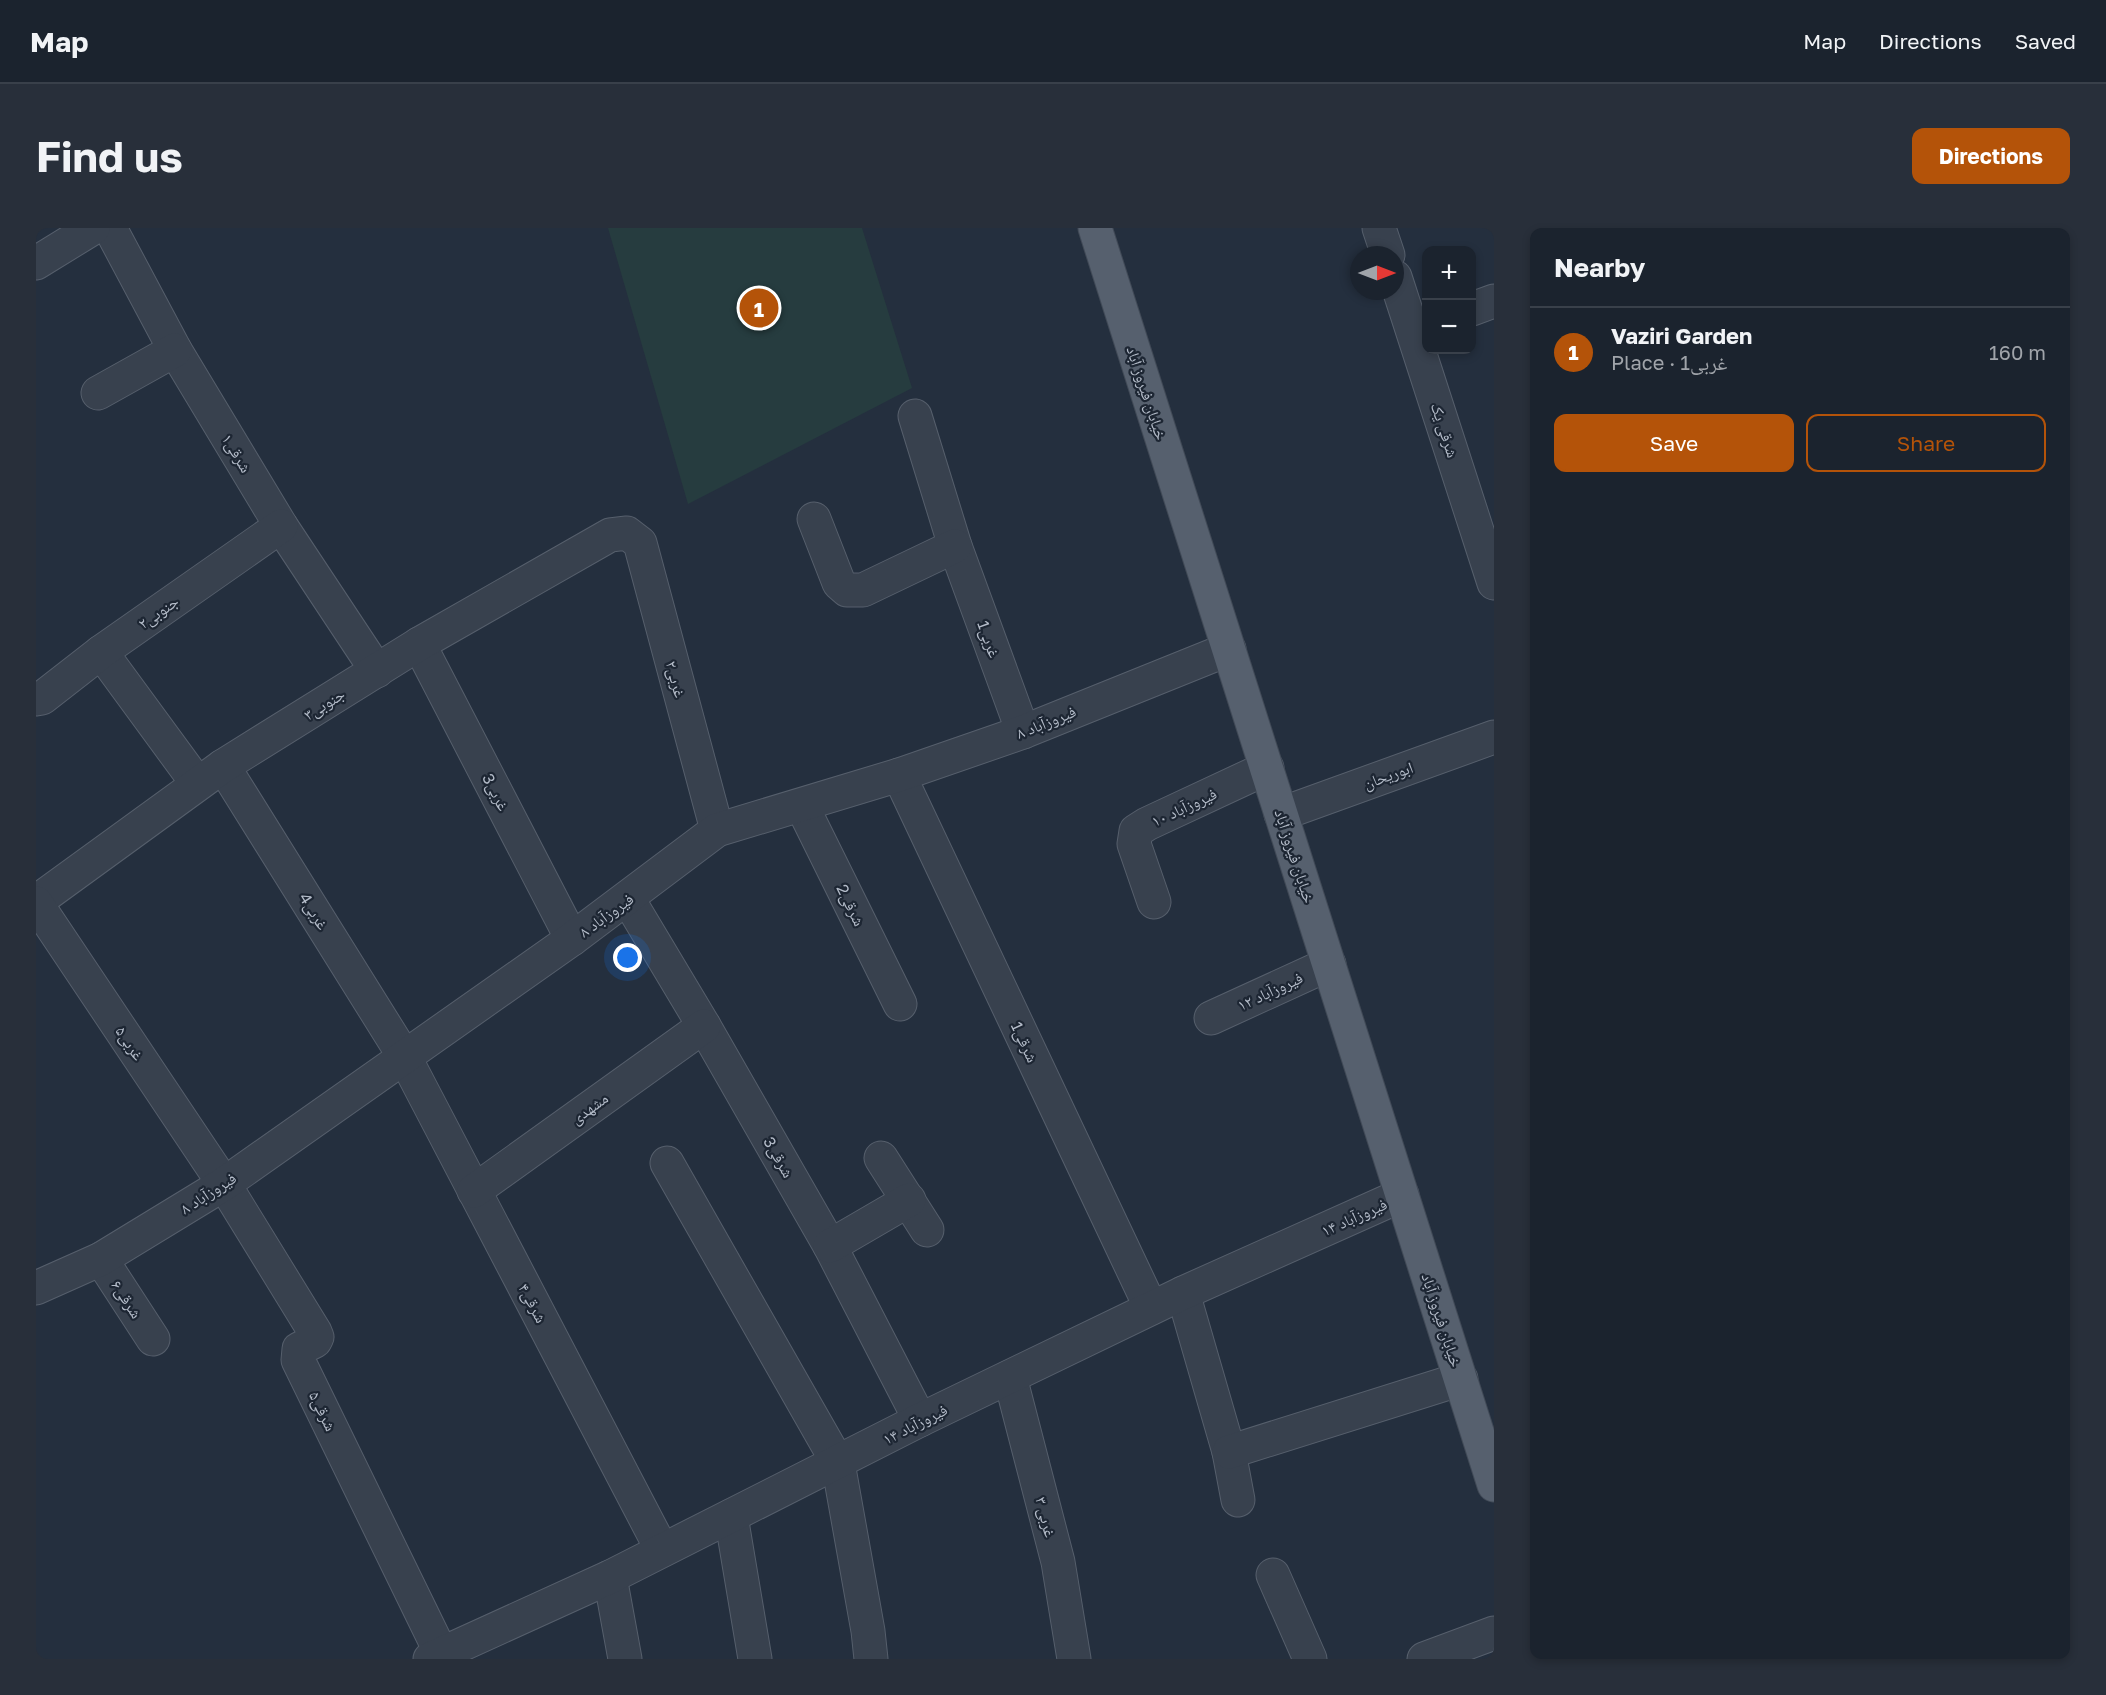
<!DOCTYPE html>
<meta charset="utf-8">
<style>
body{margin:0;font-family:"Golos Text","Noto Naskh Arabic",sans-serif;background:#282f3a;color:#f1f3f6}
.controls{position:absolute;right:18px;top:18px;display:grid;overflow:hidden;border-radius:12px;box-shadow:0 3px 9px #0003}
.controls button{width:54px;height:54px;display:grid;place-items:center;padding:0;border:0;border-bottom:2px solid #39404a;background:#1b232e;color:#f1f3f6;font:30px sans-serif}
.compass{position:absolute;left:1314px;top:18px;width:54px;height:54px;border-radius:50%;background:#1b232e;box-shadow:0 3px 9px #0003;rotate:90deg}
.you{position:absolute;left:592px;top:730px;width:21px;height:21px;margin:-15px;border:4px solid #fff;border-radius:50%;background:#1a73e8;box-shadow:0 0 0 9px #1a73e833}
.badge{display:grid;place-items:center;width:39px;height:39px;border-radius:50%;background:#b45309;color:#fff;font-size:20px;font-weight:700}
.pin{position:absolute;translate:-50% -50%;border:3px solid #fff;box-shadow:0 2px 6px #0006}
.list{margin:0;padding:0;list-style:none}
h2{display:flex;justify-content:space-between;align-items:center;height:78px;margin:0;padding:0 24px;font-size:26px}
h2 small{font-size:20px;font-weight:400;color:#a0a4aa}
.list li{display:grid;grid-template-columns:39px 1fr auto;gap:18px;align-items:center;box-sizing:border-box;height:90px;padding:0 24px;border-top:2px solid #39404a}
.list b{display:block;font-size:22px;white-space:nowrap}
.list p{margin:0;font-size:20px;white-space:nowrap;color:#a0a4aa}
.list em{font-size:20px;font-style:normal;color:#a0a4aa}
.actions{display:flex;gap:12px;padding:18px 24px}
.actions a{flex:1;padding:14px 0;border:2px solid #b45309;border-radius:12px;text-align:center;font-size:21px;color:#b45309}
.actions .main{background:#b45309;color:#fff}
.map{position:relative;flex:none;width:1458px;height:1431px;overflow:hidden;border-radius:12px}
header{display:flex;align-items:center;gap:36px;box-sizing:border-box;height:84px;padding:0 30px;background:#1b232e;border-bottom:2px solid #39404a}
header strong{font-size:28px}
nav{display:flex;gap:33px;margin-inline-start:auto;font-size:21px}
.intro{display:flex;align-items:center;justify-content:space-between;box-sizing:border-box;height:144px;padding:0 36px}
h1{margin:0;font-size:42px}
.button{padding:15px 27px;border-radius:12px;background:#b45309;color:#fff;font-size:21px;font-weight:700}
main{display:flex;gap:36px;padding:0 36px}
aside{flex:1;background:#1b232e;border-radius:12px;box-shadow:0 3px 9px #0003}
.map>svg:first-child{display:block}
.green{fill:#263c3f}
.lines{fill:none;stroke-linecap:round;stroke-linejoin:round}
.minor-casing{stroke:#565f6c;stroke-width:35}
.major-casing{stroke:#414a57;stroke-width:35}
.minor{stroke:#38414e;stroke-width:33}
.major{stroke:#56606e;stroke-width:33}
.labels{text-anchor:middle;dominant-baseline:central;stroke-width:4.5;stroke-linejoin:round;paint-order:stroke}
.street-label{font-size:16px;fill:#b4bcc9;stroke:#1d2633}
</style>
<header>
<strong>Map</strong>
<nav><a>Map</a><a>Directions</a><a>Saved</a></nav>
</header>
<div class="intro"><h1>Find us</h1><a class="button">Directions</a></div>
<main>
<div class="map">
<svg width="1458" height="1431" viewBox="0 0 1458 1431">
<rect width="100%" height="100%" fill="#242f3e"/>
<polygon class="green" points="572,0 826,0 876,160 652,276"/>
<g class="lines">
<g class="minor-casing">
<g id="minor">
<polyline points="74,0 139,122 245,298 341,443"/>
<polyline points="1343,0 1352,27"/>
<polyline points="0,35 57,0"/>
<polyline points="1359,49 1458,355"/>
<polyline points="1436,81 1458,73"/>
<polyline points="62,165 139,122"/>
<polyline points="879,188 919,318 987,504"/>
<polyline points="778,291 803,355 811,362 827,362 919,318"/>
<polyline points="383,416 536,711"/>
<polyline points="65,424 161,555"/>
<polyline points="0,471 6,470 65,424 245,298"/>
<polyline points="187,538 368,828 626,1322"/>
<polyline points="863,547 1115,1080"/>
<polyline points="766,578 864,776"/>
<polyline points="1245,586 1458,509"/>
<polyline points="592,671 668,798 794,1018 884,1192"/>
<polyline points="0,674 187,538 383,416 574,307 591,305 604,315 681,602"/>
<polyline points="1118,674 1098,616 1100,603 1111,596 1231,540"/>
<polyline points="0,675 188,956 279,1104 281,1109 279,1113 263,1121 262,1132 405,1425"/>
<polyline points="1175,790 1293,736"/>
<polyline points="845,930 891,1002"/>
<polyline points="631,935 802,1235 832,1403 835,1431"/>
<polyline points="438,963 668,798"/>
<polyline points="794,1018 873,972"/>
<polyline points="65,1031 117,1111"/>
<polyline points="0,1060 65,1031 188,956 536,711 681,602 863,547 987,504 1193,421"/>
<polyline points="1147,1065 1193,1224 1202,1272"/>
<polyline points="974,1149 1022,1334 1038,1431"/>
<polyline points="1193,1224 1425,1151"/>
<polyline points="695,1288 719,1431"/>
<polyline points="1237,1347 1274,1431"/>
<polyline points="574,1349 589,1431"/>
<polyline points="394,1431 574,1349 884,1192 1147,1065 1366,967"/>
<polyline points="1388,1431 1458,1405"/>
</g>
</g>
<g class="major-casing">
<polyline id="major" points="1059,0 1458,1257"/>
</g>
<use href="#minor" class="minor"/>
<use href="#major" class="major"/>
</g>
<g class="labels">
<g class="street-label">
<text transform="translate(1111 165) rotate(72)">خیابان فیروز آباد</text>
<text transform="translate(1409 202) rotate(72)">شرقی یک</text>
<text transform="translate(201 225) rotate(59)">شرقی۱</text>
<text transform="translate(122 384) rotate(-35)">جنوبی۲</text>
<text transform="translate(953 411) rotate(70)">غربی1</text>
<text transform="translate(640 451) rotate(75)">غربی۲</text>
<text transform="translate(288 476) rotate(-32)">جنوبی۳</text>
<text transform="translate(1010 494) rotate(-22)">فیروزآباد ۸</text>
<text transform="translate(1352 547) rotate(-20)">ابوریحان</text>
<text transform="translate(460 564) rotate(63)">غربی3</text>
<text transform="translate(1148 579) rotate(-25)">فیروزآباد ۱۰</text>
<text transform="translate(1259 628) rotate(72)">خیابان فیروز آباد</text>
<text transform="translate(815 677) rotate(64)">شرقی2</text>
<text transform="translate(278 683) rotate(58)">غربی4</text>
<text transform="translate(570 687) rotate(-36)">فیروزآباد ۸</text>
<text transform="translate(1234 763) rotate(-25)">فیروزآباد ۱۲</text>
<text transform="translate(989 814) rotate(65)">شرقی1</text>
<text transform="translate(94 815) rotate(56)">غربی۵</text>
<text transform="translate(553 880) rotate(-36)">مشهدی</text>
<text transform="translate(743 929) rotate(60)">شرقی3</text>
<text transform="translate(172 965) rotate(-33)">فیروزآباد ۸</text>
<text transform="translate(1318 989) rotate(-24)">فیروزآباد ۱۴</text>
<text transform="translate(91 1071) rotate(57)">شرقی۶</text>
<text transform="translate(497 1075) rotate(62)">شرقی۴</text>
<text transform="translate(1406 1092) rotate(72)">خیابان فیروز آباد</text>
<text transform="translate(287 1183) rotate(64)">شرقی۵</text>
<text transform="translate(879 1196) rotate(-27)">فیروزآباد ۱۴</text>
<text transform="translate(1010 1289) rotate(76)">غربی ۳</text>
</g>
</g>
</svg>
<div class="controls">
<button>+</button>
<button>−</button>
</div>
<svg class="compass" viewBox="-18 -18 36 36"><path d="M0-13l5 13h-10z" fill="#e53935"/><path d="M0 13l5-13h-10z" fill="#a0a4aa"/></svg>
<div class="you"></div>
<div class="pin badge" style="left:723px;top:80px">1</div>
</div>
<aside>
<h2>Nearby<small></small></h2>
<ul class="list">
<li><span class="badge">1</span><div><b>Vaziri Garden</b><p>Place · غربی1</p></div><em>160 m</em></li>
</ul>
<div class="actions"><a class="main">Save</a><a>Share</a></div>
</aside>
</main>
